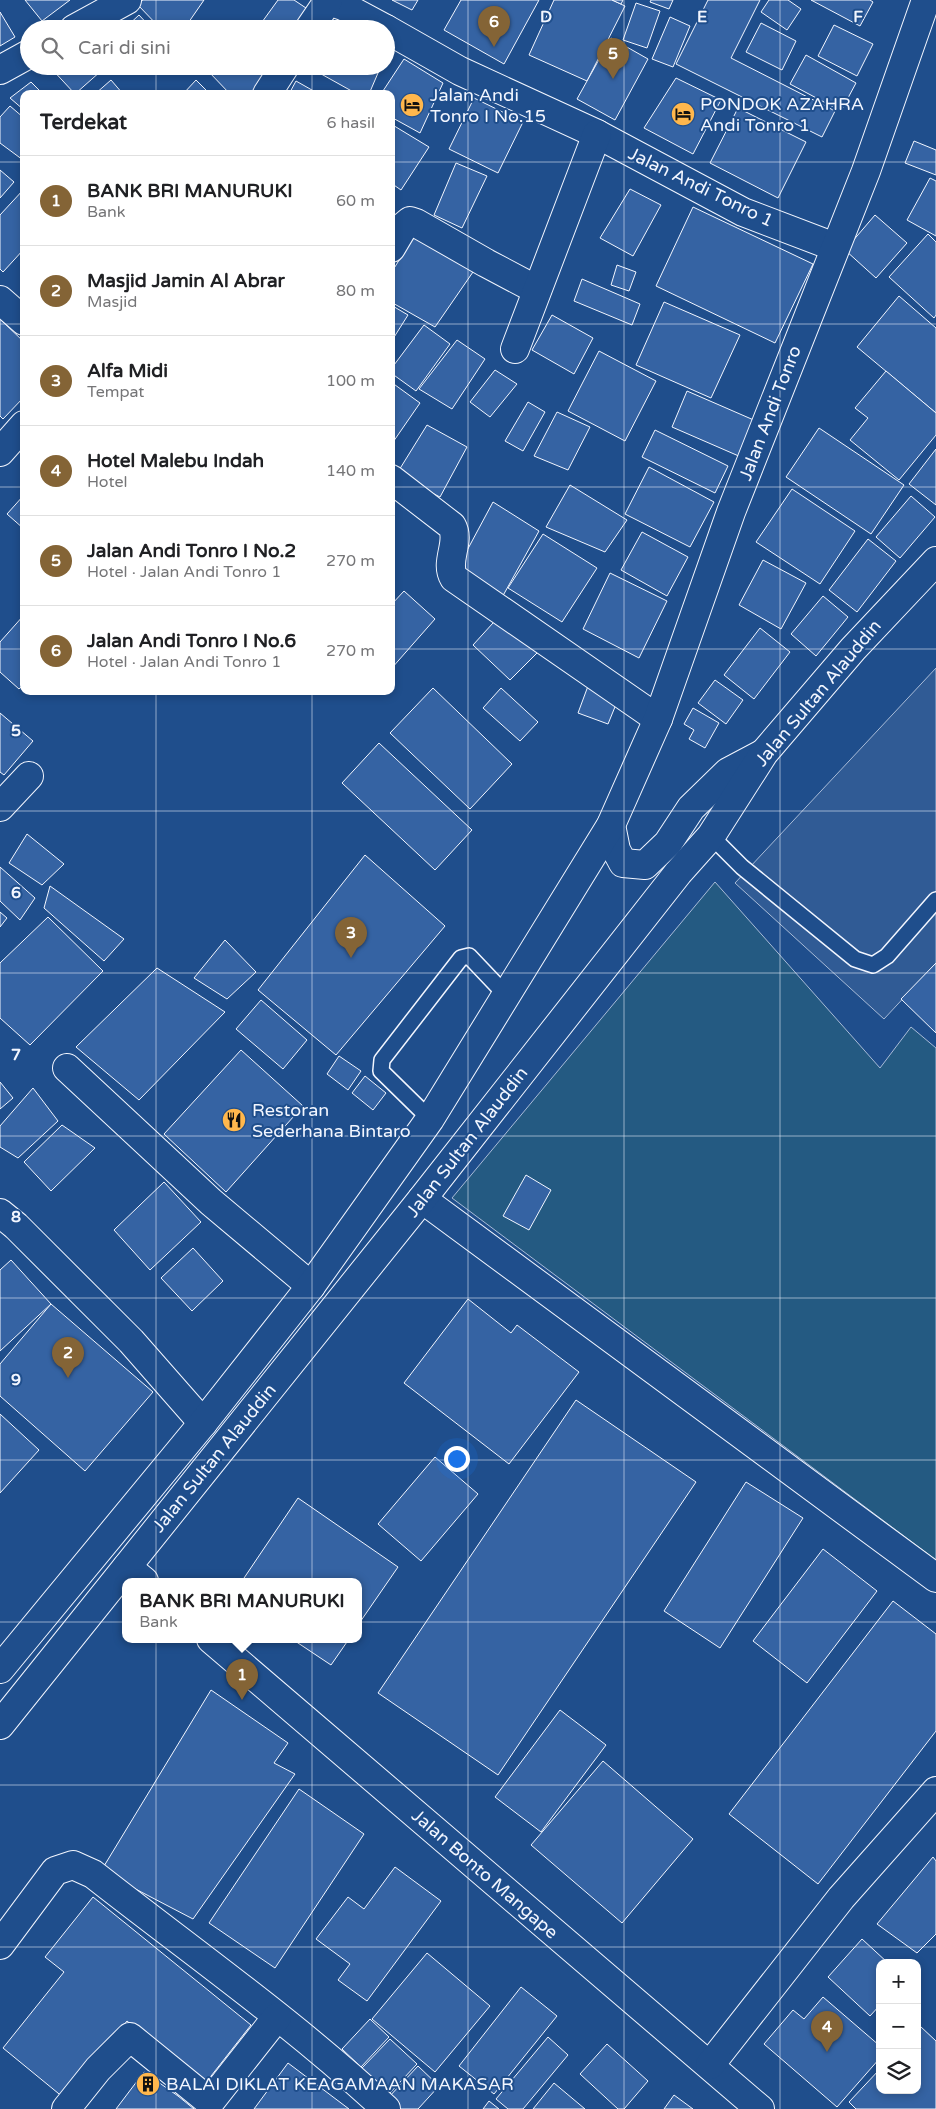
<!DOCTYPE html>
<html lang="id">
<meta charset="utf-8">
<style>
body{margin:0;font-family:"Varela Round",sans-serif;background:#f6f6f6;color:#202124}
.controls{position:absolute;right:15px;bottom:15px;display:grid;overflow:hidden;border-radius:10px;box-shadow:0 2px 8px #0003}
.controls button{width:45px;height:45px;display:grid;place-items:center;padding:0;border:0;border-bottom:1px solid #e0e0e0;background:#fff;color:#202124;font:25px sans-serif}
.you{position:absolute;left:456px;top:1458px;width:18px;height:18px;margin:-12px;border:4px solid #fff;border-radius:50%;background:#1a73e8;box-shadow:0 0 0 8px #1a73e833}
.badge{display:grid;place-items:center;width:32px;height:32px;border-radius:50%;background:#846436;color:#fff;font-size:16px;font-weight:700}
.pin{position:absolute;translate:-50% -41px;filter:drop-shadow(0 1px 2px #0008)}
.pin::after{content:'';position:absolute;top:26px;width:18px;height:15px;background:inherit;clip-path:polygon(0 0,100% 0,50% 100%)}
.popup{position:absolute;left:122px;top:1578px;width:240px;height:65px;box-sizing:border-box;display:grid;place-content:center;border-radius:10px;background:#fff;filter:drop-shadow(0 1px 4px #0005);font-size:16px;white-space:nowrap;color:#757577}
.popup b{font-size:19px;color:#202124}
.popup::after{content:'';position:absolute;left:50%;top:100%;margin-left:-10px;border:10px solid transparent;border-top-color:#fff}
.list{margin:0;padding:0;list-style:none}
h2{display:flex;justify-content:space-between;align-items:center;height:65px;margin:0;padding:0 20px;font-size:21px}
h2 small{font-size:16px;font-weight:400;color:#757577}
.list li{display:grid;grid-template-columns:32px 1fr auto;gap:15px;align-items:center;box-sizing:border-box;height:90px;padding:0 20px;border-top:1px solid #e0e0e0}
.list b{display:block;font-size:19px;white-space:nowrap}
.list p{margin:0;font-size:16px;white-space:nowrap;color:#757577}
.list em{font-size:16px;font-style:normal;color:#757577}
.icon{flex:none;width:28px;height:28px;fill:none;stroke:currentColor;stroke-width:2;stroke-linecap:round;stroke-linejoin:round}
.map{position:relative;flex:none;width:936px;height:2109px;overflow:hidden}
.search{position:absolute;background:#fff;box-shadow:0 2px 8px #0003;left:20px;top:20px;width:375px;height:55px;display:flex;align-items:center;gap:12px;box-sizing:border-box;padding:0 18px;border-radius:28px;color:#757577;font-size:19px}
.panel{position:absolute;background:#fff;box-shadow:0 2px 8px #0003;left:20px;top:90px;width:375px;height:605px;border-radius:10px}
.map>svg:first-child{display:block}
.green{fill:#245a82;stroke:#a8bbd7}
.parking{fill:#305b95;stroke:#a8bbd7}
.building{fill:#3563a3;stroke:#f2f6ff}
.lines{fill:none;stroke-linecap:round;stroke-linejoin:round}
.lane-casing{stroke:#f2f6ff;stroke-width:18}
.street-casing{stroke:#f2f6ff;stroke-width:30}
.secondary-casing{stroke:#f2f6ff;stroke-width:30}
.lane{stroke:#1f4e8c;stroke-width:15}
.street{stroke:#1f4e8c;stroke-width:28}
.secondary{stroke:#1f4e8c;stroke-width:28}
.grid{fill:none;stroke:#f2f6ff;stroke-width:1;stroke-opacity:0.55}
.labels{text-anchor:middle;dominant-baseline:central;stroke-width:4;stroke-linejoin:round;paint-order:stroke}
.poi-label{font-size:18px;fill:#f2f6ff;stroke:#1f4e8c;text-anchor:start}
.street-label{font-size:18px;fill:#f2f6ff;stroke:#1f4e8c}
.grid-label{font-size:16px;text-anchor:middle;font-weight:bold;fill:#f2f6ff;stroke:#1f4e8c;stroke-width:4;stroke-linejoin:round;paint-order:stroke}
</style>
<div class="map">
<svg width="936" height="2109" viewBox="0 0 936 2109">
<rect width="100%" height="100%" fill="#1f4e8c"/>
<polygon class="green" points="715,882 880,1068 911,1027 936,1048 936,1560 452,1198"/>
<polygon class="parking" points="936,668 936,963 884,1019 735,883"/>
<g class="building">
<polygon points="25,0 70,0 42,21"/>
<polygon points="143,0 204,0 184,29 161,29 137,4"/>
<polygon points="278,0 294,0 315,14 304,29 257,29"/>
<polygon points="392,0 418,0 412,10"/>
<polygon points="461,0 539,0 504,64 444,30"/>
<polygon points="554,0 612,0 625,6 587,81 529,55"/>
<polygon points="612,0 623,0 621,4"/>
<polygon points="651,0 673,0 669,9 650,2"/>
<polygon points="708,0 760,0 731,58 835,111 822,137 676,64"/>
<polygon points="769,0 788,0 801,9 787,30 761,12"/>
<polygon points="811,0 870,0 873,2 860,26"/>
<polygon points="636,3 660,11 647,48 623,40"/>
<polygon points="0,12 15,37 0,46"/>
<polygon points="139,15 152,29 124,29"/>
<polygon points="670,17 690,26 673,67 652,59"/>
<polygon points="761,23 796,41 782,70 746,52"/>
<polygon points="834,25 873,44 857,76 818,56"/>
<polygon points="611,38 648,59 615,120 577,99"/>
<polygon points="806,55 856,83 841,111 790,84"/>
<polygon points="404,59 443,83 420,133 391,117 391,94 381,94"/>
<polygon points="49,66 97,66 101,71 75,94"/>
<polygon points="135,66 149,66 142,74"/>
<polygon points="212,66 258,66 268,74 251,94 230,94 209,72"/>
<polygon points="316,66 381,66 369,94 357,94 314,70"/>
<polygon points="676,78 721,100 693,154 644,128"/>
<polygon points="111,80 123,94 95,94"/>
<polygon points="196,80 210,94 183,94"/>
<polygon points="296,81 319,94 289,94"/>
<polygon points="31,82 43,94 24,94 24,110 10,98"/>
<polygon points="474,98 523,122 498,173 449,149"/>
<polygon points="10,106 24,118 23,160 0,143 0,117"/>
<polygon points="738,108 806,142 778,198 710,163"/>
<polygon points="391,124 429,147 401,190 391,183"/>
<polygon points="914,141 936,150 936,175 905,163"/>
<polygon points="456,163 487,176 462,228 434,215"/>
<polygon points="0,170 14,182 0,198"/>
<polygon points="930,178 936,181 936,236 907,220"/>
<polygon points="24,189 24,249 3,272 0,269 0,215"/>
<polygon points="630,189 661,205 633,256 600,238"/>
<polygon points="693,207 813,264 775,343 656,286"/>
<polygon points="875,215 907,243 876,278 845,250"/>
<polygon points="417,232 473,272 435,327 391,302 391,273"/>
<polygon points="928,234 936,242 936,315 934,318 889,277"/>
<polygon points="617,265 636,272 629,291 611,285"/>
<polygon points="582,279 640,304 632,325 574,301"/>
<polygon points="899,296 936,328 936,413 857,347"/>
<polygon points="664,302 740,335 711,398 636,365"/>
<polygon points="391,305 408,315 391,342"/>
<polygon points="552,315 593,338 574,374 532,350"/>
<polygon points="0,319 24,342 24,397 3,419 0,416"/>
<polygon points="424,325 450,344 416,391 391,373 391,369"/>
<polygon points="457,340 485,359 452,409 419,389"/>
<polygon points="599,351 656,381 625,441 568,411"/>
<polygon points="495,370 517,384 490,417 470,402"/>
<polygon points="886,371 936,413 936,435 899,480 850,440 868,418 855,408"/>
<polygon points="391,382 420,403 391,445"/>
<polygon points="687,391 756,421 741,457 672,427"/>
<polygon points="528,402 545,412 523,451 505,441"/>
<polygon points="557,412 590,427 568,470 534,456"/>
<polygon points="427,425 467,447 440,497 396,475"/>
<polygon points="819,428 904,485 871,534 786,477"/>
<polygon points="655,430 728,466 715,493 642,457"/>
<polygon points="936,449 936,505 909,484"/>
<polygon points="649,467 714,502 690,547 625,514"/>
<polygon points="570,485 627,520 605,552 546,527"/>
<polygon points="792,489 855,531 820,584 756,542"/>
<polygon points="24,495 24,529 7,514"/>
<polygon points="911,496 935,517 900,558 876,537"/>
<polygon points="493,502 539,531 500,601 456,571"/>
<polygon points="642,532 688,557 667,596 621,570"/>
<polygon points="543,534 597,568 562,622 508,588"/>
<polygon points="868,539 896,561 857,612 829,590"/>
<polygon points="763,560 806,583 781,629 739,605"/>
<polygon points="610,573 667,601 639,658 583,629"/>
<polygon points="404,591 435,619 391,669 391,605"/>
<polygon points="823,596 848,617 816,656 791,634"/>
<polygon points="503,612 541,649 510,680 473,645"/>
<polygon points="24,615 24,684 19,689 0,672 0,642"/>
<polygon points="760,628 790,652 754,699 724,675"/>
<polygon points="715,680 743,700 726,724 698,703"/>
<polygon points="588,686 619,697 608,724 578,713"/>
<polygon points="433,688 512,764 470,809 390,733"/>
<polygon points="501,688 538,722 520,741 483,708"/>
<polygon points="693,708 719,723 705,748 689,739 694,730 684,724"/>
<polygon points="0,713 33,741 4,775 0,772"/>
<polygon points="379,743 472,830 435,870 342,783"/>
<polygon points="27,834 64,864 42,885 9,863"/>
<polygon points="365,855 445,926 336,1055 258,990"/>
<polygon points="0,867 35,898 20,920 0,901"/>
<polygon points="50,886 124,939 104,961 44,908"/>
<polygon points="0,912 7,918 0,927"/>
<polygon points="48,917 103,971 30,1045 0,1018 0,963"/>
<polygon points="225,940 256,972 227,999 194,978"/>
<polygon points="936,963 936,1033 901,999"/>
<polygon points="157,968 225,1012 139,1100 76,1047"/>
<polygon points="261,1000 307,1040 283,1069 236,1029"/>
<polygon points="241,1050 303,1106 226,1192 164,1134"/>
<polygon points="339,1056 361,1071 348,1090 327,1074"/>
<polygon points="365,1076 386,1093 373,1110 352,1093"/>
<polygon points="0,1082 13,1098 0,1109"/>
<polygon points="33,1088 58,1121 18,1158 0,1147 0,1126"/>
<polygon points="62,1125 95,1148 51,1191 24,1162"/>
<polygon points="526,1175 551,1190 529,1230 503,1216"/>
<polygon points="164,1182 201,1222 150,1270 114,1230"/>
<polygon points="193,1248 223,1281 192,1311 161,1278"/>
<polygon points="11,1260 51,1304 0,1351 0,1270"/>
<polygon points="468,1299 511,1333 517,1325 579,1372 509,1464 404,1383"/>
<polygon points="51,1304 153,1392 85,1471 0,1396 0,1364"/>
<polygon points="576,1400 696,1482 498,1775 378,1693"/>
<polygon points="0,1414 39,1450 0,1493"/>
<polygon points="435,1457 478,1494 421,1561 378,1524"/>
<polygon points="746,1482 803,1518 720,1648 664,1611"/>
<polygon points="298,1498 398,1567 358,1625 358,1581 242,1581"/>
<polygon points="823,1549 877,1591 807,1683 753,1641"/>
<polygon points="893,1601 936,1634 936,1731 818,1884 729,1814"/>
<polygon points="292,1639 349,1639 331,1665"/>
<polygon points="211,1690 288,1743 274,1763 295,1774 193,1919 101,1871"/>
<polygon points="560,1710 606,1745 541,1832 495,1797"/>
<polygon points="603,1761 693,1839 622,1923 531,1845"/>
<polygon points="299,1789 364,1834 275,1968 209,1923"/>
<polygon points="933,1857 936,1861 936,1934 917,1953 877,1924"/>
<polygon points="395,1867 441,1901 367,2001 338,1980 350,1964 316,1939 348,1897 364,1909"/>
<polygon points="93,1897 251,2025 204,2085 127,2021 64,2098 3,2048 64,1972 45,1957"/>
<polygon points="862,1939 888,1963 880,1963 880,2005 870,2016 828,1977"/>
<polygon points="427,1953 490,2006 435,2072 372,2019"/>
<polygon points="521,1987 557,2016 494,2094 459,2066"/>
<polygon points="823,1997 880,2046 880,2058 837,2107 764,2044 793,2010 804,2019"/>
<polygon points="370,2019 389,2037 361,2067 342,2049"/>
<polygon points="920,2026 936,2041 936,2109 856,2109 849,2102 880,2069 880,2090 917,2090 917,2028"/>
<polygon points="548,2037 568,2055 523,2109 508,2109 496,2099"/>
<polygon points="390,2039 417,2064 388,2095 361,2069"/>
<polygon points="607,2044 648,2081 624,2109 618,2109 580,2074"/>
<polygon points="288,2063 349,2109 254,2109"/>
<polygon points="418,2066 439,2086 418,2109 397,2109 387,2099"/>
<polygon points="144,2072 178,2096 194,2109 116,2109"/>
<polygon points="554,2083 585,2109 533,2109"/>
<polygon points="674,2095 693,2109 664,2109"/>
<polygon points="489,2101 499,2109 483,2109"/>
</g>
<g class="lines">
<g class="lane-casing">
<g id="lane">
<polyline points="711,836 742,867 855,959 873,965 887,956 936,900"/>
<polyline points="430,1119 381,1071 382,1060 461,958 469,956 507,996"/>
</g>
</g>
<g class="street-casing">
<g id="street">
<polyline points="326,0 343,6 386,29"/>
<polyline points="74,29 127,0"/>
<polyline points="309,29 328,1"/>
<polyline points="386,29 460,71 597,134 743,212 835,247"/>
<polyline points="0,70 29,54"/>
<polyline points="267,94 285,66"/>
<polyline points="391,248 404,226 410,221 416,223 486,263 537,290"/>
<polyline points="0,300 24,321"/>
<polyline points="515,349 597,134"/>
<polyline points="0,452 24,425"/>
<path d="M391,479L452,526C461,542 444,562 454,578L658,719"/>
<polyline points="0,807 29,776"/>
<polyline points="67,1068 211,1202 311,1286"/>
<polyline points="422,1199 936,1578"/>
<polyline points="0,1213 16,1226 131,1341 203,1423"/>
<polyline points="127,1567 144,1581"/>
<polyline points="211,1639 760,2109"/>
<path d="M0,1945L55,1871L73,1865L93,1874C191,1951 295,2024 386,2109"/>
<polyline points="710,2065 841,1898 936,1791"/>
<polyline points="66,2109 98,2069 130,2037 210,2102 277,2017"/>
</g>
</g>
<g class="secondary-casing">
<g id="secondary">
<polyline points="611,825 616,850 623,863 645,865 668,843 691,808 728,772 762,754"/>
<polyline points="0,1669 203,1423 311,1286 430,1119 611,825 658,719 731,512 866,171 926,0"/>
<polyline points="0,1725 422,1199 678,873 711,836 764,753 853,649 936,561"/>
</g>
</g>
<use href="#lane" class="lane"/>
<use href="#street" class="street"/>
<use href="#secondary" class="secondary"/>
</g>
<path class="grid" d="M156,0V29M312,0V29M468,0V2109M624,0V2109M780,0V2109M156,66V94M312,66V94M0,162H24M391,162H936M0,324H24M391,324H936M0,487H24M391,487H936M0,649H24M391,649H936M156,691V2109M312,691V2109M0,811H936M0,973H936M0,1136H936M0,1298H936M0,1460H936M0,1622H936M0,1785H936M0,1947H936"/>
<defs>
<g id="hotel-disc" transform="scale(1.25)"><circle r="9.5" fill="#ffb74d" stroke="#1f4e8c"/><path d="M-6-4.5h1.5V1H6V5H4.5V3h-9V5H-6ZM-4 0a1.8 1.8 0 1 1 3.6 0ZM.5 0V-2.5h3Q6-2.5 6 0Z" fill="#111"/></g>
<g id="restaurant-disc" transform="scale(1.25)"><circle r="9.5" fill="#ffb74d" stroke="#1f4e8c"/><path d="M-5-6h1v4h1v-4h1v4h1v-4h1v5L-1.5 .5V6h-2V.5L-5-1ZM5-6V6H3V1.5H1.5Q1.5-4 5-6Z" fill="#111"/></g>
<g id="building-disc" transform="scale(1.25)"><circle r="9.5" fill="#ffb74d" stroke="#1f4e8c"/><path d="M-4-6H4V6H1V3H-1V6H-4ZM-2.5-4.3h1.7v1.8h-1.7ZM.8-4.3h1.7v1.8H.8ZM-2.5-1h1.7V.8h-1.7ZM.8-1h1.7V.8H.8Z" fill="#111"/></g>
</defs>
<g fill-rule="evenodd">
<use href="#hotel-disc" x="412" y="105"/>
<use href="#hotel-disc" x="683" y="114"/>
<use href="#restaurant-disc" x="234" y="1120"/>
<use href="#building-disc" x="148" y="2084"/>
</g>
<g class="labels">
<g class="poi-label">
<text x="430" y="95">Jalan Andi<tspan x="430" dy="21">Tonro I No.15</tspan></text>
<text x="700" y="104">PONDOK AZAHRA<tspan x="700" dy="21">Andi Tonro 1</tspan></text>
<text x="252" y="1110">Restoran<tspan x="252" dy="21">Sederhana Bintaro</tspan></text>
<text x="166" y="2084">BALAI DIKLAT KEAGAMAAN MAKASAR</text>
</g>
<g class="street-label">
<text transform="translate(701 187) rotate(26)">Jalan Andi Tonro 1</text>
<text transform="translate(770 413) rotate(-69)">Jalan Andi Tonro</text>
<text transform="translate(818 693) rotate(-50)">Jalan Sultan Alauddin</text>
<text transform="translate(467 1142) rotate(-52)">Jalan Sultan Alauddin</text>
<text transform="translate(214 1458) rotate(-51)">Jalan Sultan Alauddin</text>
<text transform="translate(485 1874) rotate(41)">Jalan Bonto Mangape</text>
</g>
</g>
<g class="grid-label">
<text x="546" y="22">D</text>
<text x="702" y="22">E</text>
<text x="858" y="22">F</text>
<text x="16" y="736">5</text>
<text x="16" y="898">6</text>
<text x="16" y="1060">7</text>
<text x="16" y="1222">8</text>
<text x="16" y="1385">9</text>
</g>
</svg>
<div class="controls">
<button>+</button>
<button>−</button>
<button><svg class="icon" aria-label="layers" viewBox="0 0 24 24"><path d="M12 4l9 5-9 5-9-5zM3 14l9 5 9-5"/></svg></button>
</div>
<div class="you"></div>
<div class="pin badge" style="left:242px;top:1700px">1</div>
<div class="popup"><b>BANK BRI MANURUKI</b>Bank</div>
<div class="pin badge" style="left:68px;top:1378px">2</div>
<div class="pin badge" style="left:351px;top:958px">3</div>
<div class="pin badge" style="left:827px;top:2052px">4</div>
<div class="pin badge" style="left:613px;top:79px">5</div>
<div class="pin badge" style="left:494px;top:47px">6</div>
<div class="search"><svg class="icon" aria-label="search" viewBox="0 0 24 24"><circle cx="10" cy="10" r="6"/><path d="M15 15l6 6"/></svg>Cari di sini</div>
<section class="panel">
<h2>Terdekat<small>6 hasil</small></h2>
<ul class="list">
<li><span class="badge">1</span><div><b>BANK BRI MANURUKI</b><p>Bank</p></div><em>60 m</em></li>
<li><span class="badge">2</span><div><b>Masjid Jamin Al Abrar</b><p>Masjid</p></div><em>80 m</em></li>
<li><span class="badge">3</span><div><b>Alfa Midi</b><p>Tempat</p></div><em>100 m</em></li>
<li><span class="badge">4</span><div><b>Hotel Malebu Indah</b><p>Hotel</p></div><em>140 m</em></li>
<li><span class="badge">5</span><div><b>Jalan Andi Tonro I No.2</b><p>Hotel · Jalan Andi Tonro 1</p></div><em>270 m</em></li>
<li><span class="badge">6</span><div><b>Jalan Andi Tonro I No.6</b><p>Hotel · Jalan Andi Tonro 1</p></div><em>270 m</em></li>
</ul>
</section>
</div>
